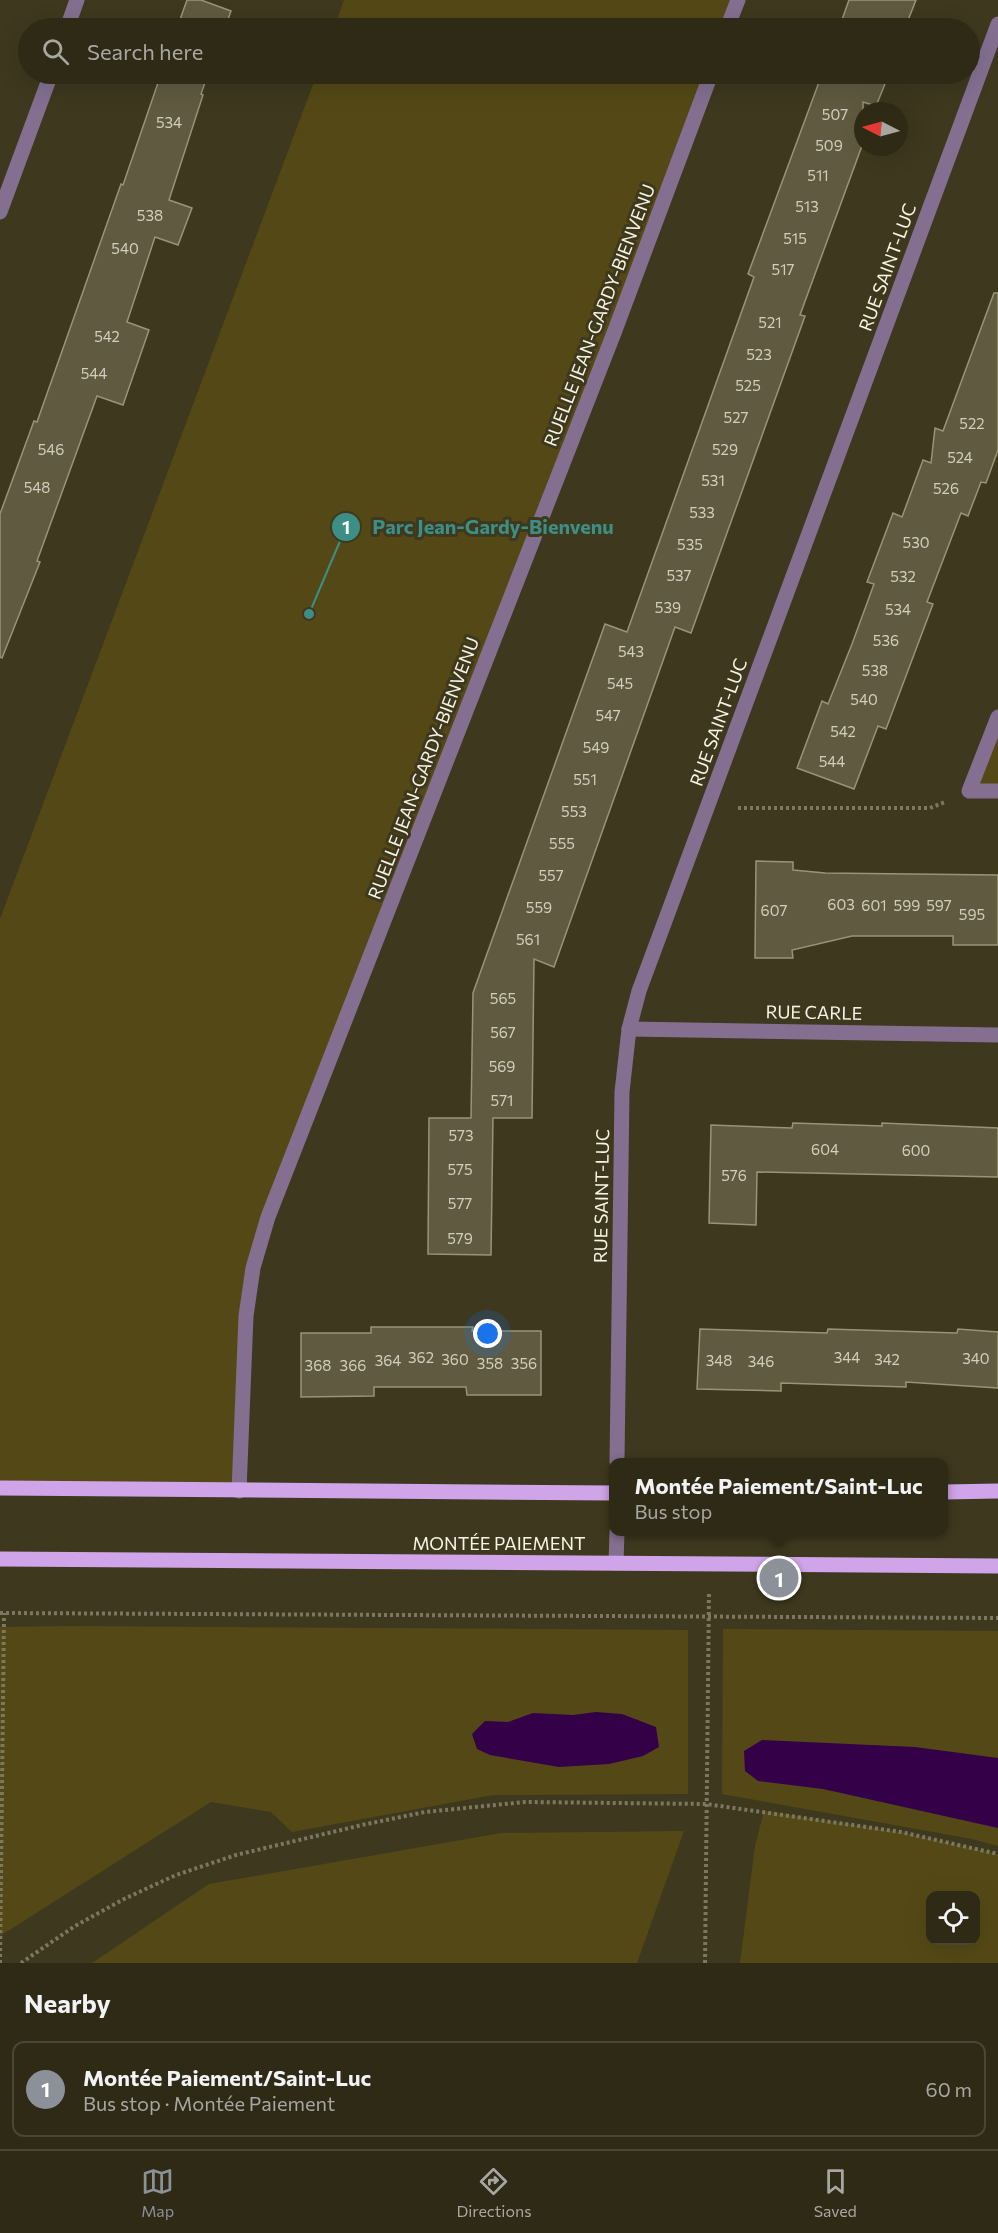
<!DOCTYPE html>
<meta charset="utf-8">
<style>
body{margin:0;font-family:Commissioner,sans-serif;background:#3a3623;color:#f1f3f6}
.controls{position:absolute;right:18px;bottom:18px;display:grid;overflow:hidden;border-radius:12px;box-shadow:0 6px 24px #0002}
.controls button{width:54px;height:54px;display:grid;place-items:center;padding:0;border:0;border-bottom:2px solid #494635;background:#2e2a16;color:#f1f3f6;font:30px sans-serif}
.compass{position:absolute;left:854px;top:102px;width:54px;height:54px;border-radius:50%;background:#2e2a16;box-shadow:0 6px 24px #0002;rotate:276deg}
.you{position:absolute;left:488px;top:1334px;width:21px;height:21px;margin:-15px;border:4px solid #fff;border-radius:50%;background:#1a73e8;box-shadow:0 0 0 9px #1a73e833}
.badge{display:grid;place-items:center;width:39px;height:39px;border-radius:50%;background:#8c9099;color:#fff;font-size:20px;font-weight:700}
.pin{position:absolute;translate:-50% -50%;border:3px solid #fff;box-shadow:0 2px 6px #0006}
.popup{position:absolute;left:609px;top:1458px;width:339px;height:78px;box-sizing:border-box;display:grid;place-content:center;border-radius:12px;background:#2e2a16;filter:drop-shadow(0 2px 4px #0005);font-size:20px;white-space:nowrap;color:#a7a7a1}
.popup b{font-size:22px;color:#f1f3f6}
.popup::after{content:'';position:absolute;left:50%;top:100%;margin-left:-12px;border:12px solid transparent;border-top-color:#2e2a16}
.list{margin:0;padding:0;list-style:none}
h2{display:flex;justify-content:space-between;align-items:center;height:78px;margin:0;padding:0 24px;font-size:26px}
h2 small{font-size:20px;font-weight:400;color:#a7a7a1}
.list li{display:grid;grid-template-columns:39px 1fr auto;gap:18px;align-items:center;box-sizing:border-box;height:96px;margin:0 12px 12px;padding:0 12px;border:2px solid #494635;border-radius:12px}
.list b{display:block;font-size:22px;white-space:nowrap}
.list p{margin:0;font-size:20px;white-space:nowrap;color:#a7a7a1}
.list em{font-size:20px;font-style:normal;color:#a7a7a1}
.icon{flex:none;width:33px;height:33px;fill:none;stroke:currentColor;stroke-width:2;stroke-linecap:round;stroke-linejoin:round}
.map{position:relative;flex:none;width:998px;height:1963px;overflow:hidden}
.search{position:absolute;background:#2e2a16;box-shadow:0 6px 24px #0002;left:18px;right:18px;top:18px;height:66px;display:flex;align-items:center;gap:15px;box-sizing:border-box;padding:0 21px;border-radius:33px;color:#a7a7a1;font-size:22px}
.sheet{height:186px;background:#2e2a16}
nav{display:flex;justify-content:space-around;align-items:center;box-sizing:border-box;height:84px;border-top:2px solid #494635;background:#2e2a16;font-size:16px;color:#a7a7a1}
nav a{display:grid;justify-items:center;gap:3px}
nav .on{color:#8c9099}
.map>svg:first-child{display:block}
.green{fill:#544916;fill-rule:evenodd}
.water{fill:#340048}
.building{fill:#605a40;stroke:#9a9477;stroke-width:1.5}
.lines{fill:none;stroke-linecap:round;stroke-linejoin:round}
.path{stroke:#7c7761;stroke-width:4;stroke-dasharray:3 3;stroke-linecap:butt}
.minor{stroke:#846f90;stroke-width:15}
.major{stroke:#d0a4e8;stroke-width:15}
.labels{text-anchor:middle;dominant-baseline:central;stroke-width:6;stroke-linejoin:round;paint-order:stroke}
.number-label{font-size:15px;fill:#d1cebb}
.street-label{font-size:18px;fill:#f7f4e4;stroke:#3e381e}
.leader{fill:none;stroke:#3d8f86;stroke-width:2}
.callout-dot{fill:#3d8f86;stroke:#3e381e;stroke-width:2}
.mark-label{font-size:18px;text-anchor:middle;font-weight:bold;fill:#fff}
.callout-label{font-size:20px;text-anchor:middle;font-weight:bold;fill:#3d8f86;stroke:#3e381e;stroke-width:6;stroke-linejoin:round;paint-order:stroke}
</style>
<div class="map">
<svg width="998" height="1963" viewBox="0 0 998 1963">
<rect width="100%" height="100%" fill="#3e381e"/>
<g class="green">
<polygon points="344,0 738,0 727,28 334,28"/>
<polygon points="317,74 711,74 253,1268 239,1491 0,1488 0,919"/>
<polygon points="998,717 998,791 969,791"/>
<polygon points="72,1626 688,1630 688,1794 493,1795 292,1832 271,1812 211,1802 0,1936 0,1627"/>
<polygon points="723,1629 998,1631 998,1846 972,1839 722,1794"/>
<path d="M764,1811L901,1832L998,1854V1963H740L755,1846ZM930,1896H976V1940H930Z"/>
<polygon points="684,1831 637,1963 92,1963 209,1884 501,1833"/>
</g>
<g class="water">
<polygon points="596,1712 622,1714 656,1727 659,1747 643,1756 609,1764 559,1767 490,1755 477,1749 472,1734 485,1721 508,1722 533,1713 573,1715"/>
<polygon points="762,1740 915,1747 998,1758 998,1828 823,1789 758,1781 745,1771 744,1751"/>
</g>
<g class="building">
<polygon points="187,0 201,0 231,11 225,28 177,28"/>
<polygon points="849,0 916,0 905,28 839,28"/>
<polygon points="161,74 208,74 201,94 203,95 169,200 192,208 178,245 155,237 127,322 149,330 123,405 97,396 37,561 40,562 2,658 0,657 0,514 34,421 37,422 121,184 123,185"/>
<polygon points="822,74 889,74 876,106 863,102 863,143 800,315 805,316 691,633 675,627 554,967 534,959 532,1118 493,1118 491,1255 428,1254 429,1118 471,1118 473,993 605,624 627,632 754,277 748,274"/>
<polygon points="994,293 998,293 998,450 986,483 981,482 968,516 961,513 927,602 933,604 886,729 878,726 854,789 797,768 822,701 828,704 852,644 874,584 867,582 893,513 902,517 923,460 931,463 935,428 943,431"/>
<polygon points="756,861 793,862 793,870 825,873 998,875 998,945 953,945 953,936 852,936 792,950 793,958 755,958"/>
<polygon points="793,1123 882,1126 882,1123 998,1128 998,1177 757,1172 756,1225 709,1223 711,1125 792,1128"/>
<polygon points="371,1327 473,1327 472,1331 541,1331 541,1395 467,1395 466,1387 374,1387 374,1396 301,1397 301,1333 371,1333"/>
<polygon points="700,1329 827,1333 828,1329 957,1333 958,1329 998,1332 998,1388 906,1382 906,1387 781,1383 781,1391 697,1389"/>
</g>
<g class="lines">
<g class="path">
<polyline points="738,808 930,808 945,802"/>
<polyline points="0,1613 998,1618"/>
<polyline points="0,1963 4,1613"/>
<polyline points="21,1963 75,1926 124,1899 176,1875 236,1855 362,1825 425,1812 525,1802 706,1804 901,1832 998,1854"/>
<polyline points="705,1963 709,1591"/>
</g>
<g class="minor">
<polyline points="67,28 77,0"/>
<polyline points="727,28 738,0"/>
<polyline points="0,212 51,74"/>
<polyline points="998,717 969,791 998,791"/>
<polyline points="629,1029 998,1035"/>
<polyline points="617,1462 622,1092 629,1029 639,991 998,24"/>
<polyline points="239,1491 246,1316 253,1268 268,1217 614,333 711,74"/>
<polyline points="616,1563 617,1532"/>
</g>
<g class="major">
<polyline points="0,1488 614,1493"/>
<polyline points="944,1492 998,1491"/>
<polyline points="0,1559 998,1566"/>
</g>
</g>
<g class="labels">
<g class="number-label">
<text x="835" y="114">507</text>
<text x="169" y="122">534</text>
<text x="829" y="145">509</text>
<text x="818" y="175">511</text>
<text x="807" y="206">513</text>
<text x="150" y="215">538</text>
<text x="795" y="238">515</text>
<text x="125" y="248">540</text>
<text x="783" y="269">517</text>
<text x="770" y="322">521</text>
<text x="107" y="336">542</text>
<text x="759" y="354">523</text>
<text x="94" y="373">544</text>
<text x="748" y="385">525</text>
<text x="736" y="417">527</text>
<text x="972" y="423">522</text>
<text x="51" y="449">546</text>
<text x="725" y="449">529</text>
<text x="960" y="457">524</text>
<text x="713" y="480">531</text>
<text x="37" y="487">548</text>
<text x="946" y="488">526</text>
<text x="702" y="512">533</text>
<text x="916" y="542">530</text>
<text x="690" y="544">535</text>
<text x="679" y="575">537</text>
<text x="903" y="576">532</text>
<text x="668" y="607">539</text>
<text x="898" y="609">534</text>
<text x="886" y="640">536</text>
<text x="631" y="651">543</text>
<text x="875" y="670">538</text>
<text x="620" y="683">545</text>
<text x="864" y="699">540</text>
<text x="608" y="715">547</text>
<text x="843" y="731">542</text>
<text x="596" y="747">549</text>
<text x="832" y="761">544</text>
<text x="585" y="779">551</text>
<text x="574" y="811">553</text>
<text x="562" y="843">555</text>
<text x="551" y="875">557</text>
<text x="841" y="904">603</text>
<text x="874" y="905">601</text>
<text x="907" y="905">599</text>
<text x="939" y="905">597</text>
<text x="539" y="907">559</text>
<text x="774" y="910">607</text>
<text x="972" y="914">595</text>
<text x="528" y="939">561</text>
<text x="503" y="998">565</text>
<text x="503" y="1032">567</text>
<text x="502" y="1066">569</text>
<text x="502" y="1100">571</text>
<text x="461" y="1135">573</text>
<text x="825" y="1149">604</text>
<text x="916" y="1150">600</text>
<text x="460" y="1169">575</text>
<text x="734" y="1175">576</text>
<text x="460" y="1203">577</text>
<text x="460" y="1238">579</text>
<text x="421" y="1357">362</text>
<text x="847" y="1357">344</text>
<text x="976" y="1358">340</text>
<text x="455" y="1359">360</text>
<text x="887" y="1359">342</text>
<text x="388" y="1360">364</text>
<text x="719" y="1360">348</text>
<text x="761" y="1361">346</text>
<text x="490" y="1363">358</text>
<text x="524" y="1363">356</text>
<text x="318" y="1365">368</text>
<text x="353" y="1365">366</text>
</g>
<g class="street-label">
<text transform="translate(887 267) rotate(-70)">RUE SAINT-LUC</text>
<text transform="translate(599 315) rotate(-69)">RUELLE JEAN-GARDY-BIENVENU</text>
<text transform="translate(718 722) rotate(-70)">RUE SAINT-LUC</text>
<text transform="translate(423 768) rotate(-69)">RUELLE JEAN-GARDY-BIENVENU</text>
<text transform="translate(814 1012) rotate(1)">RUE CARLE</text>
<text transform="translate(601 1196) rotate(-89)">RUE SAINT-LUC</text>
<text x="499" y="1543">MONTÉE PAIEMENT</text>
</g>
</g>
<path class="leader" d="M309 614L346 527"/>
<g class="callout-dot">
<circle cx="309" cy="614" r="6"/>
<circle cx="346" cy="527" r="15"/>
</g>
<g class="mark-label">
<text x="346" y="534">1</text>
</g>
<g class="callout-label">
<text x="493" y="534">Parc Jean-Gardy-Bienvenu</text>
</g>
</svg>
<div class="controls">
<button><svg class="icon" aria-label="locate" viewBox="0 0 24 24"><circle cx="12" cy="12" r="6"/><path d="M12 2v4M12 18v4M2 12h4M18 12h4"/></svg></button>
</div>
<svg class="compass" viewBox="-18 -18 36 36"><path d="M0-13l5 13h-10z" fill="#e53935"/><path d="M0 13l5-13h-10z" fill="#a7a7a1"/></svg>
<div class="you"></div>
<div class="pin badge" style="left:779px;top:1578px">1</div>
<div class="popup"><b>Montée Paiement/Saint-Luc</b>Bus stop</div>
<div class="search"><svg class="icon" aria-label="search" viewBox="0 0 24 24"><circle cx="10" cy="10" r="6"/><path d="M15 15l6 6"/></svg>Search here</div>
</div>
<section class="sheet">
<h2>Nearby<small></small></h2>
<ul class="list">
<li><span class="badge">1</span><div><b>Montée Paiement/Saint-Luc</b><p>Bus stop · Montée Paiement</p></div><em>60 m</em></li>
</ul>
</section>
<nav>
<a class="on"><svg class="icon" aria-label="map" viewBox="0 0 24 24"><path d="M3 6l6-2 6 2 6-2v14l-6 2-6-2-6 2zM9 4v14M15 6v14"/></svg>Map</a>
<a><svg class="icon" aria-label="directions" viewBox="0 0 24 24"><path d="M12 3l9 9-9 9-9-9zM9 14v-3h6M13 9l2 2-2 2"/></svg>Directions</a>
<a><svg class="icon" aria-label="saved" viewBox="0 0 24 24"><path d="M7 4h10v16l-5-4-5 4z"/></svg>Saved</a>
</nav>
